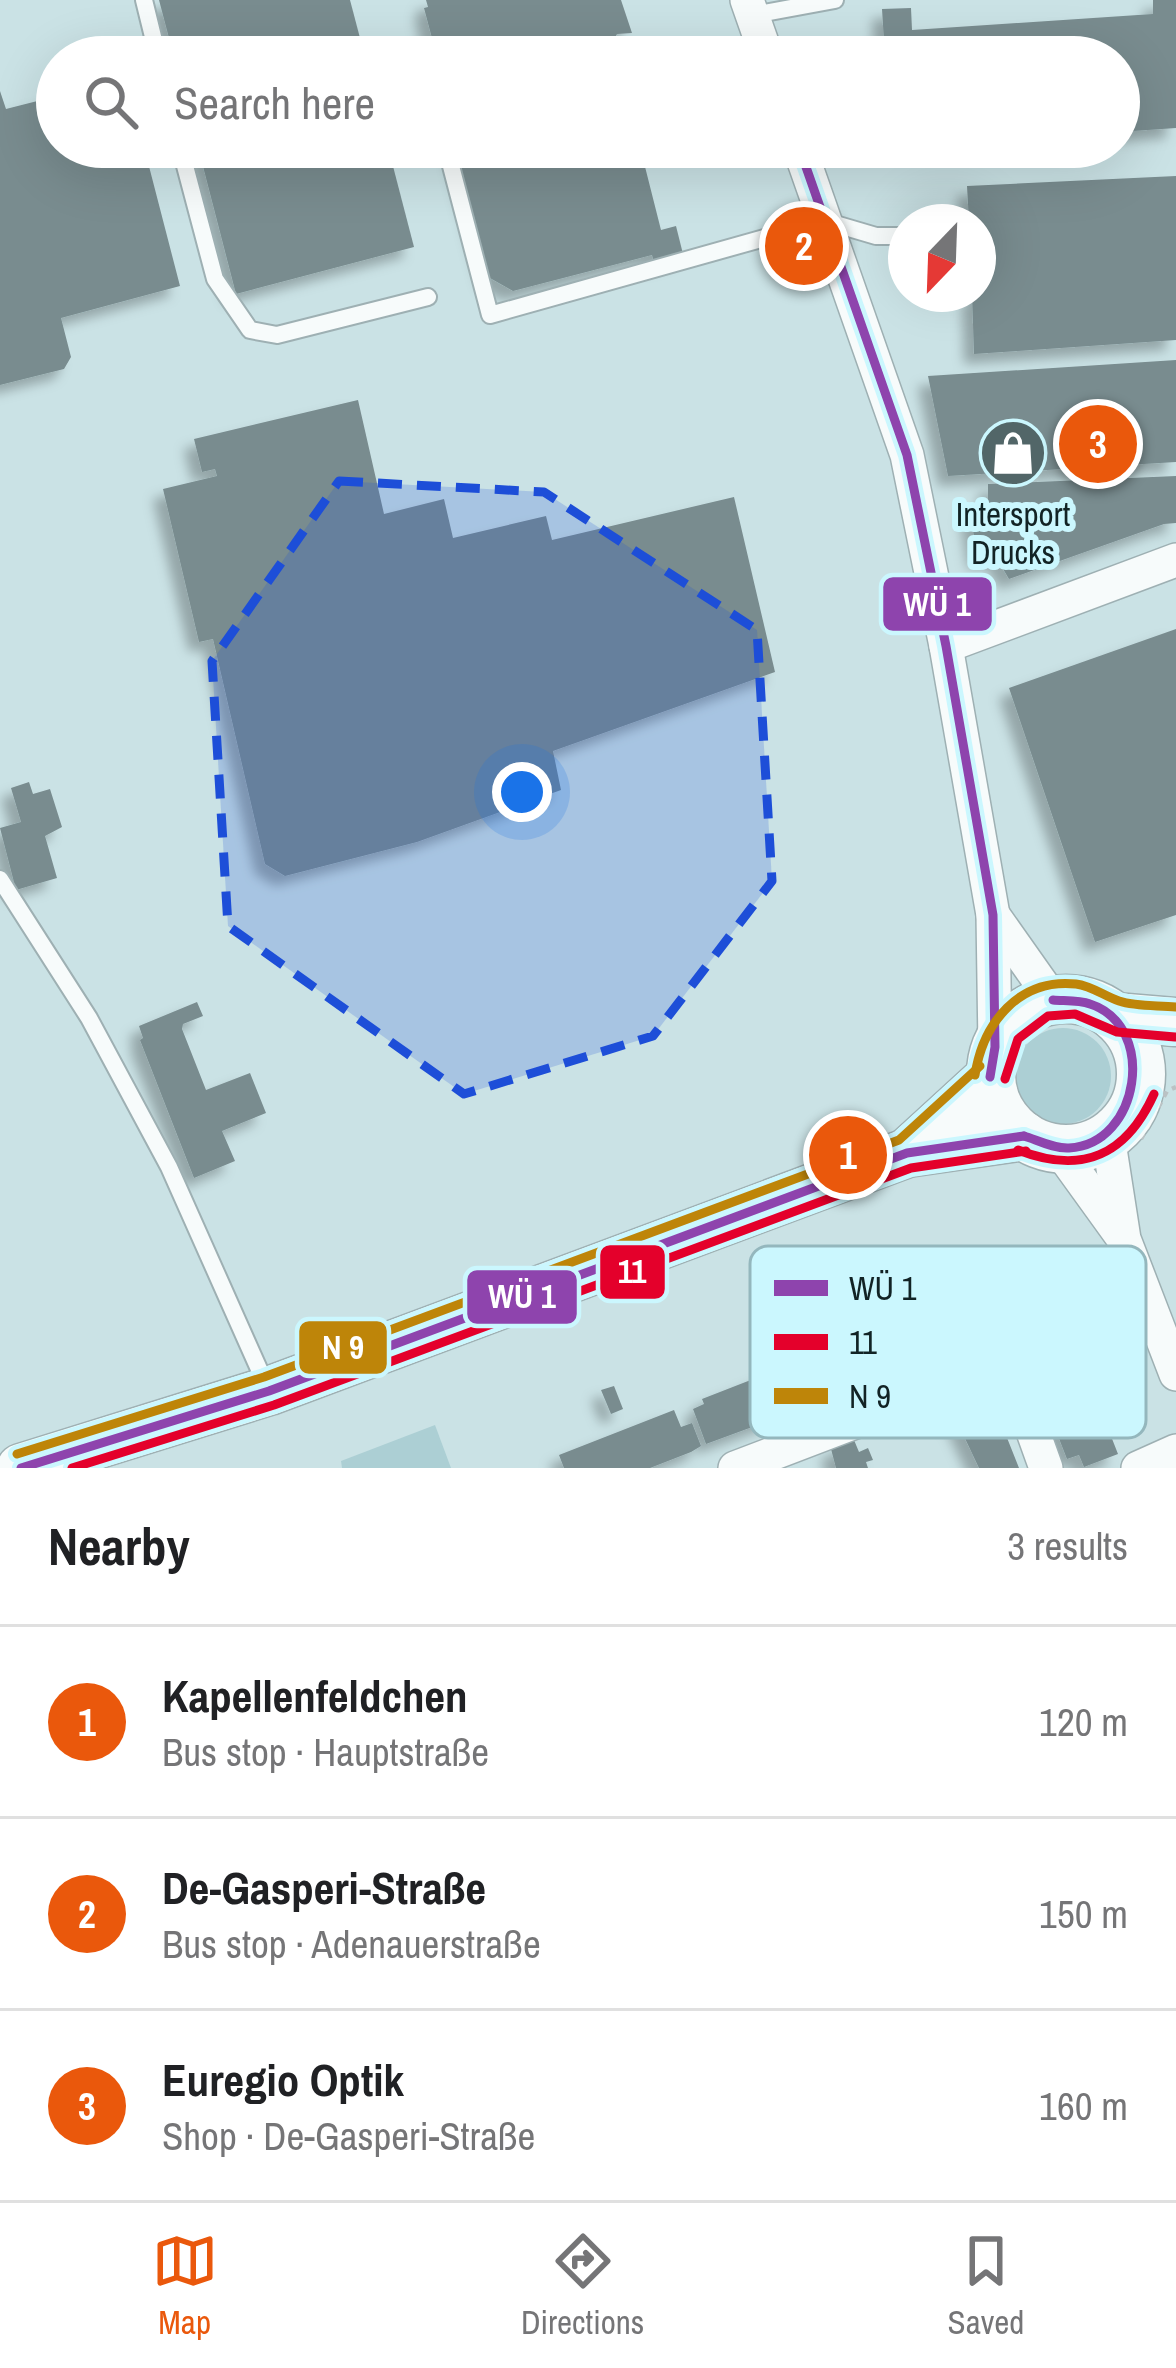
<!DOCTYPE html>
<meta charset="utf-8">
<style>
body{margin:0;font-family:"Archivo Narrow",sans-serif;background:#f6f6f6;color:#202124}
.compass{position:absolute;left:888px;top:204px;width:108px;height:108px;border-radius:50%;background:#fff;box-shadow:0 12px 48px #0002;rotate:203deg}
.you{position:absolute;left:522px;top:792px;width:42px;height:42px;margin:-30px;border:9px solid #fff;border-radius:50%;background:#1a73e8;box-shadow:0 0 0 18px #1a73e833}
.badge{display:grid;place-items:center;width:78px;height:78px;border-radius:50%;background:#ea580c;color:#fff;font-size:39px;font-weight:700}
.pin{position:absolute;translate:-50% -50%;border:6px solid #fff;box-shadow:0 3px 12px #0006}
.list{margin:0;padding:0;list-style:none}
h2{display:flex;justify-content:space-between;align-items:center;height:156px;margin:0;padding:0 48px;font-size:51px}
h2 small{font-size:39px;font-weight:400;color:#757577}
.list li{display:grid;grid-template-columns:78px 1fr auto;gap:36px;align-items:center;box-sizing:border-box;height:192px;padding:0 48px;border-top:3px solid #e0e0e0}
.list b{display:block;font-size:45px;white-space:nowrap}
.list p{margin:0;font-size:39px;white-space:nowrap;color:#757577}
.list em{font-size:39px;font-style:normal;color:#757577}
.icon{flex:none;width:66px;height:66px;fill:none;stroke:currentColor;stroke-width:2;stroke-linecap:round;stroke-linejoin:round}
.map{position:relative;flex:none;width:1176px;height:1468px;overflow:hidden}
.search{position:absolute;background:#fff;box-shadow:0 12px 48px #0002;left:36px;right:36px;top:36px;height:132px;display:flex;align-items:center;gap:30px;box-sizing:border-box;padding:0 42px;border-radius:66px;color:#757577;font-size:45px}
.sheet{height:732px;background:#fff}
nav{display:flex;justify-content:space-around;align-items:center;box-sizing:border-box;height:168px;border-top:3px solid #e0e0e0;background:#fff;font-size:33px;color:#757577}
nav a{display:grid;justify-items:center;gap:6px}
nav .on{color:#ea580c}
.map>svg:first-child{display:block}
.green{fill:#accfd4}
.building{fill:#798c8f;filter:url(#shadow)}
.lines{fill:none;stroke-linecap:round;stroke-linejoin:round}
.service-casing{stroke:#9eb0b3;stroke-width:20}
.minor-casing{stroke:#9eb0b3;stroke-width:36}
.secondary-casing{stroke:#9eb0b3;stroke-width:51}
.path{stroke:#bac2c4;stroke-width:4.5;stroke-dasharray:6 6;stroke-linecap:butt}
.service{stroke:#f7fbfb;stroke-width:16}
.minor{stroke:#f7fbfb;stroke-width:33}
.secondary{stroke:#f7fbfb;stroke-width:48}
.bus-1-casing{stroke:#cbf7fe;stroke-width:18}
.bus-2-casing{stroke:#cbf7fe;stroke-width:18}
.bus-3-casing{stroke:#cbf7fe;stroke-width:18}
.bus-1{stroke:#8e44ad;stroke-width:9}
.bus-2{stroke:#e4002b;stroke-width:9}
.bus-3{stroke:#be8509;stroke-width:9}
.marked{fill:#1d4ed8;fill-opacity:0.2;stroke:#1d4ed8;stroke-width:9;stroke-dasharray:24 15;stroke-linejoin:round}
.labels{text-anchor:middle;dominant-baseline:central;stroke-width:12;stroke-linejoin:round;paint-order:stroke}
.poi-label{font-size:33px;fill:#122325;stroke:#cbf7fe}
.key{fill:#cbf7fe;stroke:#94b7bd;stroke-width:3}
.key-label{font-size:33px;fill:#122325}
.line-badge{stroke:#cbf7fe;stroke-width:4.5}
.badge-label{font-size:33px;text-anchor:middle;font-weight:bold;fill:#fff}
</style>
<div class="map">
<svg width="1176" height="1468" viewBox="0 0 1176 1468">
<defs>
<filter id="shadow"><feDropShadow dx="-10" dy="10" stdDeviation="6" flood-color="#0004"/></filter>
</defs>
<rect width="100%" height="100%" fill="#cae2e5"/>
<g class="green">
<circle cx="1063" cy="1076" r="48"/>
<polygon points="435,1425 451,1468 342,1468 341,1461"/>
</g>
<g class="building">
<polygon points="159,0 350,0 365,57 174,57"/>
<polygon points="426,0 621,0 632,33 617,34 613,41 620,54 606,57 437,57 424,8 428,7"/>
<polygon points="1153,0 1176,0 1176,128 1119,132 1119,57 885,57 882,9 911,8 912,30 1153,14"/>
<polygon points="0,91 6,109 57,96 57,147 144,147 180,286 61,318 71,357 64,369 0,385"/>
<polygon points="198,147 388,147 414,247 236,294"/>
<polygon points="460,147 640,147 661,230 676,226 683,254 654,262 652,255 513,291 490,278 457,152"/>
<polygon points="1176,176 1176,340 974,354 972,294 978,294 978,222 969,222 967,186"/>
<polygon points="1176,360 1176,462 948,476 928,376"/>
<polygon points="358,400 384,514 444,499 453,538 546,516 552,540 734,497 775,672 553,751 561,790 417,842 285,876 265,864 213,639 199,642 163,489 217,476 215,469 202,472 194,439"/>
<polygon points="1176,476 1176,523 1164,524 1009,579 996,557 978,560 969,507 988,504 988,484"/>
<polygon points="1176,629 1176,915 1095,942 1009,688"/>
<polygon points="29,782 33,794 50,789 62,827 45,836 57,878 16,890 0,828 21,822 11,788"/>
<polygon points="197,1002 203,1016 183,1024 182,1029 206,1090 250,1073 266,1113 222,1131 235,1161 194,1178 140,1040 143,1038 139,1026"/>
<polygon points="1077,1325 1091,1362 1075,1368 1090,1406 1098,1403 1118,1454 1084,1467 1079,1455 1067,1459 1037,1382 1056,1375 1043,1339"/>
<polygon points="830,1353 840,1377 828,1381 834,1397 706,1444 693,1409 704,1404 702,1399 817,1354 819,1358"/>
<polygon points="614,1386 623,1409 611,1414 601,1390"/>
<polygon points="977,1393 981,1404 992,1400 1019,1468 979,1468 954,1415 947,1418 943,1406"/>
<polygon points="674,1410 681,1427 692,1423 701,1446 691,1452 650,1468 564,1468 559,1455"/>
<polygon points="854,1440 859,1452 868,1448 873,1460 866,1462 868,1468 836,1468 831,1449"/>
</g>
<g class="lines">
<g class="service-casing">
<g id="service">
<polyline points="144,0 158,57"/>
<polyline points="753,15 835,0"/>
<polyline points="700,57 762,41"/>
<polyline points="180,147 215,279 250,330 277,335 428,297"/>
<polyline points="446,147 490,315 825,221 876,236 906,236"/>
<polyline points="0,879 89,1018 169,1167 267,1387"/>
</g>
</g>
<g class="minor-casing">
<g id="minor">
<polyline points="747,0 767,57"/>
<polyline points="799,147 907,455 946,646 993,915 995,1047"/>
<polyline points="946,646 1176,560"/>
<polyline points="993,915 1053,1000"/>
<polyline points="1108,1136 1124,1239 1176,1374"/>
<polyline points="1058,1148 1123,1238"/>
<polyline points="735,1468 999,1367 1013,1376 1046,1468"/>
<polyline points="1138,1468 1176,1451"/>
</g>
</g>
<g class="secondary-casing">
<g id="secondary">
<circle cx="1066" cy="1074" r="75"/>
<polyline points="1115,1017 1176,1022"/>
<polyline points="907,1153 990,1077"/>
<polyline points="21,1468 269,1391 907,1153 1024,1136"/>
</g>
</g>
<g class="path">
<polyline points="1075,978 1098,986"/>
<polyline points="1141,1139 1167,1091 1176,1087"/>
</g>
<use href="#service" class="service"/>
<use href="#minor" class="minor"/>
<use href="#secondary" class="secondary"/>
<g class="bus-1-casing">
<g id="bus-1">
<polyline points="799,147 907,455 946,646 993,915 995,1047 990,1077"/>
<path d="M1024,1136C1037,1140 1055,1149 1069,1148C1140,1145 1158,1026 1090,1004C1079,1000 1064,1001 1053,1000"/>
<polyline points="21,1468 269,1391 907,1153 1024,1136"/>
</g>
</g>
<g class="bus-2-casing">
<g id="bus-2">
<polyline points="1005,1079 1018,1039 1048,1016 1075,1014 1117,1032 1175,1037"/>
<path d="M1018,1150C1082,1175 1126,1156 1154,1094"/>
<polyline points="72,1468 274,1405 911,1168 1026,1151"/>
</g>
</g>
<g class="bus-3-casing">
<g id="bus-3">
<path d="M975,1075C983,1023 1019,978 1076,984C1092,986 1104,996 1119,1001C1137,1007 1158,1005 1176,1007"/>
<polyline points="17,1454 264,1377 899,1140 980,1066"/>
</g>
</g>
<use href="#bus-1" class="bus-1"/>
<use href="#bus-2" class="bus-2"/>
<use href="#bus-3" class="bus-3"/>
</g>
<path class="marked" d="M339,481L544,492L757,630L772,881L653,1036L464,1094L228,926L212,661Z"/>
<defs>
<g id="shop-disc" transform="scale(3.45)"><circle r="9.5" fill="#526668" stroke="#cbf7fe"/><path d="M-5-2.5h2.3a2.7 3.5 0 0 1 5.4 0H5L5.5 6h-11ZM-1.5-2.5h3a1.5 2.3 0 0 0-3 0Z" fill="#fff"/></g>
</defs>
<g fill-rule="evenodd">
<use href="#shop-disc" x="1013" y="453"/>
</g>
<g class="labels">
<g class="poi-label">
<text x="1013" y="514">Intersport<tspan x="1013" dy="38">Drucks</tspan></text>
</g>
</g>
<rect x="750" y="1246" width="396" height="192" rx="18" class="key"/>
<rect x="774" y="1280" width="54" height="16" fill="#8e44ad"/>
<rect x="774" y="1334" width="54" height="16" fill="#e4002b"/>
<rect x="774" y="1388" width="54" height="16" fill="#be8509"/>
<g class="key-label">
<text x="849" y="1300">WÜ 1</text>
<text x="849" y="1354">11</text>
<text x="849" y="1408">N 9</text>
</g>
<g class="line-badge">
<rect x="881" y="575" width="113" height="58" rx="12" fill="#8e44ad"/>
<rect x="598" y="1243" width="69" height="58" rx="12" fill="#e4002b"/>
<rect x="465" y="1268" width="114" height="58" rx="12" fill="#8e44ad"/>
<rect x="297" y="1319" width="92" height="57" rx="12" fill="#be8509"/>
</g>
<g class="badge-label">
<text x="937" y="616">WÜ 1</text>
<text x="632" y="1283">11</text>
<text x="522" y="1308">WÜ 1</text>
<text x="343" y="1359">N 9</text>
</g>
</svg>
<svg class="compass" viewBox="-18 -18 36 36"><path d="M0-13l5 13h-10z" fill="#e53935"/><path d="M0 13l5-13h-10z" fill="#757577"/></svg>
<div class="you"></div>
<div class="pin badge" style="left:848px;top:1155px">1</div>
<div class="pin badge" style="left:804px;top:246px">2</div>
<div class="pin badge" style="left:1098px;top:444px">3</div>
<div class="search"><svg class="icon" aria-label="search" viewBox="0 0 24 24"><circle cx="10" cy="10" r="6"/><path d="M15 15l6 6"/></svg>Search here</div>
</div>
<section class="sheet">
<h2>Nearby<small>3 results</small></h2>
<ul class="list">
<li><span class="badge">1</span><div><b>Kapellenfeldchen</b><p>Bus stop · Hauptstraße</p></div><em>120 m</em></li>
<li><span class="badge">2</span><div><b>De-Gasperi-Straße</b><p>Bus stop · Adenauerstraße</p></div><em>150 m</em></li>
<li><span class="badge">3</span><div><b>Euregio Optik</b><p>Shop · De-Gasperi-Straße</p></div><em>160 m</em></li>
</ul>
</section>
<nav>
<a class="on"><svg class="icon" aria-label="map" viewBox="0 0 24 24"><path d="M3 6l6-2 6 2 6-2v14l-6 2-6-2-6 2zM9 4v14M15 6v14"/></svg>Map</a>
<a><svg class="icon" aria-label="directions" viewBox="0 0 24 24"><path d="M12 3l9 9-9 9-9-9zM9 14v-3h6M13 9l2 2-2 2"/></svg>Directions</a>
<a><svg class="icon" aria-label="saved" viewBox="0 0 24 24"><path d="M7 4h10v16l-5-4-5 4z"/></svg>Saved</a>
</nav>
